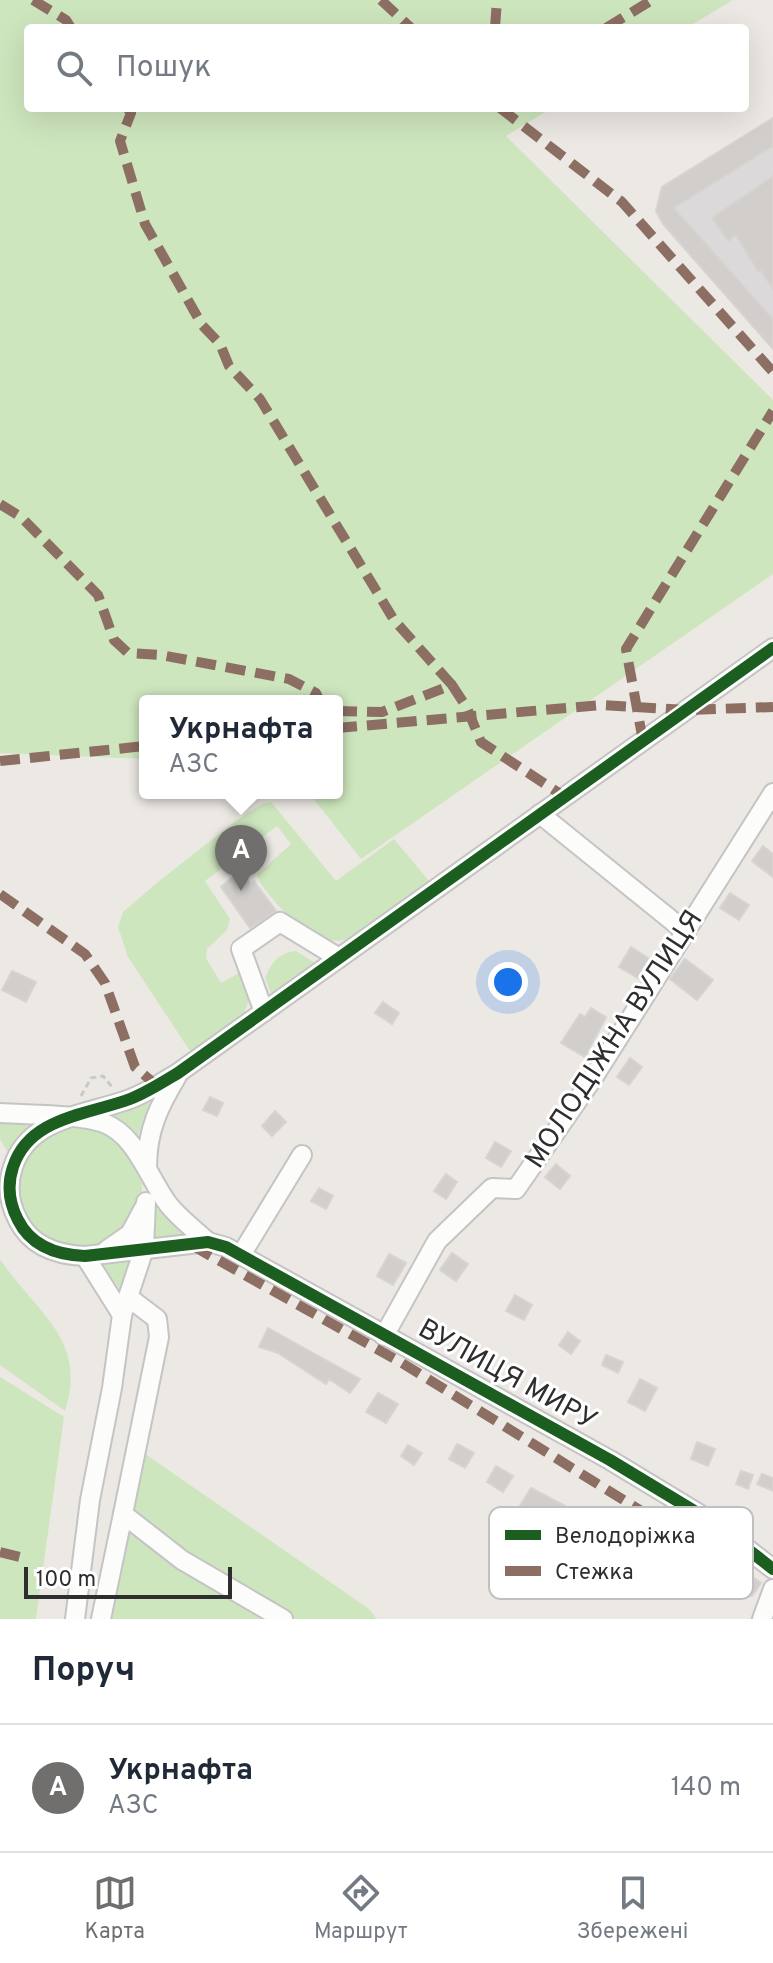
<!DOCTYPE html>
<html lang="uk">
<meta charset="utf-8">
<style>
body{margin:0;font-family:Overpass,sans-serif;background:#f2f2f3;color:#1f2937}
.scale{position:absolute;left:24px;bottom:20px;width:208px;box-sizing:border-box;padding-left:8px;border:4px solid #2e2e2e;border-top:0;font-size:22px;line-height:28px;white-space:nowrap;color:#2e2e2e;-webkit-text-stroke:6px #fff;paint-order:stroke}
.you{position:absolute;left:508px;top:982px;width:28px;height:28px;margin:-20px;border:6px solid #fff;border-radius:50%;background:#1a73e8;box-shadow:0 0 0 12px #1a73e833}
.badge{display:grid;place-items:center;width:52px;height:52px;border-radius:50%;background:#706f6e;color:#fff;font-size:26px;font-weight:700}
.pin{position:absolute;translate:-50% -66px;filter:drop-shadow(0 2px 4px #0008)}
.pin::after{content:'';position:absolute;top:42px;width:28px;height:24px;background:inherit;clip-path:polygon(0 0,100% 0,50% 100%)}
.popup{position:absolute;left:139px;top:695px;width:204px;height:104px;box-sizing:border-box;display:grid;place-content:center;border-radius:8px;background:#fff;filter:drop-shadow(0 2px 6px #0005);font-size:26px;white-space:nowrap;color:#747a83}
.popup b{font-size:30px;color:#1f2937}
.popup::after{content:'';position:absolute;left:50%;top:100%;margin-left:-16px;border:16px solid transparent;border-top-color:#fff}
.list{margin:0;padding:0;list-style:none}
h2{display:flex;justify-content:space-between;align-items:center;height:104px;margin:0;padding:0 32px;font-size:34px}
h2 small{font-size:26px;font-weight:400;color:#747a83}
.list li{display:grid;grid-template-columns:52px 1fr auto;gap:24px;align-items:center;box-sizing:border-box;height:128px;padding:0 32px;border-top:2px solid #e0e1e3}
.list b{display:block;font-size:30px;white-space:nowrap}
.list p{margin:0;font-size:26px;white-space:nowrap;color:#747a83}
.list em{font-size:26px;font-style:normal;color:#747a83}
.icon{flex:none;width:44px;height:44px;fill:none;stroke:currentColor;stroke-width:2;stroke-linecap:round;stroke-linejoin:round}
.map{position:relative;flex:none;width:773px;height:1619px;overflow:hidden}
.search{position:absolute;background:#fff;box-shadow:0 8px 32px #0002;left:24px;right:24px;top:24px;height:88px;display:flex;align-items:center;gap:20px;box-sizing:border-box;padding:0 28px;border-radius:8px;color:#747a83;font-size:30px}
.sheet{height:232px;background:#fff}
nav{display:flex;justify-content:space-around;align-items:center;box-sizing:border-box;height:112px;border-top:2px solid #e0e1e3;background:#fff;font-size:22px;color:#747a83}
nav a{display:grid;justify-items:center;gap:4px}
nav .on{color:#706f6e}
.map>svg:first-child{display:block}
.industrial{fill:#dcd9db}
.green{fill:#cee6be}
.building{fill:#d1cecb;stroke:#d7d4d0;stroke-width:2}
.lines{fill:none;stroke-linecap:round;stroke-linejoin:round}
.minor-casing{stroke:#c5c4c5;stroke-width:22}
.path{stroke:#c9c9c8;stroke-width:3;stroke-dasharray:6 4;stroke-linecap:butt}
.minor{stroke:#fcfcfb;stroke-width:18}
.quiet{stroke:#8d6e63;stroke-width:10;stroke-dasharray:20 10;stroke-linecap:butt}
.cycleway-casing{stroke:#fff;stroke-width:17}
.cycleway{stroke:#1b5e20;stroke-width:12}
.labels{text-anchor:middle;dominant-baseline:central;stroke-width:6;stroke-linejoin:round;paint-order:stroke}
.street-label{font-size:28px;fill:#2e2e2e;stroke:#fff}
.key{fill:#fff;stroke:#c0c0c0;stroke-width:2}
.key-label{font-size:22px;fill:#2e2e2e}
</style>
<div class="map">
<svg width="773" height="1619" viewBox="0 0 773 1619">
<rect width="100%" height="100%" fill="#ece8e4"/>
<polygon class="industrial" points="773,118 773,349 663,224 656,211 662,187"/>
<g class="green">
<polygon points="0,0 733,0 686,28 28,28 28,108 552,108 506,136 773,400 773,574 361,859 309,793 337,793 337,701 145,701 145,759 0,753"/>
<path d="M271,802L336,881L394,839L434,887C351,940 332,977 260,883L257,875L291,844L277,826L205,881L230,919L227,930L207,949L206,958L221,983L245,970C260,1019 228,1030 194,1057L128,957L118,927L123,912L158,882L237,820L262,804Z"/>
<path d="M296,951L315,963L317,971L272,996L265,978C272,962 278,953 296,951Z"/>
<polygon points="152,1096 138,1136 109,1113"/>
<polygon points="0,1121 32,1124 9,1154 0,1139"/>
<circle cx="80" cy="1188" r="62"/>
<polygon points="156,1208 187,1233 151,1241"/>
<path d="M0,1259C36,1313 88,1339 65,1411L0,1365Z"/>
<polygon points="131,1260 124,1294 100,1264"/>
<polygon points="0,1377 64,1417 36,1619 0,1619"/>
<polygon points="128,1442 369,1609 377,1619 92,1619"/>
</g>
<g class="building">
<polygon points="773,118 773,146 674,208 773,319 773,349 663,224 656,211 662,187"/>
<polygon points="773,176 773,289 761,271 758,272 736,235 728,241 712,218"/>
<polygon points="763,846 773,854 773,877 752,861"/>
<polygon points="240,871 251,884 254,881 276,911 250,928 221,887"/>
<polygon points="730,893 749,905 739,920 720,908"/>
<polygon points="631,947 653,961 641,980 619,967"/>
<polygon points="685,959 713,980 697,1000 670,979"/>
<polygon points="12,971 36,982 26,1002 2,990"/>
<polygon points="383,1002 399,1013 392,1024 375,1013"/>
<polygon points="591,1008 606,1017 585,1057 561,1043 580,1014 585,1017"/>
<polygon points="630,1058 642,1067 629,1085 617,1077"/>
<polygon points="210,1097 223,1103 217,1116 203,1110"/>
<polygon points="275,1111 286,1122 272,1136 262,1126"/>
<polygon points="495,1142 511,1151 501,1167 486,1158"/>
<polygon points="556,1164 570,1176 560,1189 545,1177"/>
<polygon points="446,1174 457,1182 446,1199 434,1191"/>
<polygon points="319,1188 333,1196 326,1209 311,1201"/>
<polygon points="452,1253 468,1264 456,1281 440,1270"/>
<polygon points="389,1254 406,1263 393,1285 377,1276"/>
<polygon points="515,1295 532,1305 524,1320 506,1311"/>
<polygon points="268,1328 360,1379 350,1393 329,1379 326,1384 278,1353 259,1347"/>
<polygon points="568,1332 580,1341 571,1354 559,1345"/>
<polygon points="606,1355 623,1362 618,1373 602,1365"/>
<polygon points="640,1379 657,1388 645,1411 628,1402"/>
<polygon points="378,1393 398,1404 386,1423 366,1412"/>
<polygon points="697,1442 715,1449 708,1466 691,1459"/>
<polygon points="457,1444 474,1453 465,1468 449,1459"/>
<polygon points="408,1445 422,1453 414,1465 401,1456"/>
<polygon points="496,1466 513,1476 503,1492 487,1482"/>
<polygon points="741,1471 753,1475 748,1489 736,1484"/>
<polygon points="762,1474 773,1478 773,1491 757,1484"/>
<polygon points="531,1488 584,1516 574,1532 542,1513 540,1517 520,1506"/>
<polygon points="609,1532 626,1541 616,1559 599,1550"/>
<polygon points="739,1567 761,1583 752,1596 730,1580"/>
<polygon points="686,1569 697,1575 686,1597 674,1591"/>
</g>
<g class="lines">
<g class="minor-casing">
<g id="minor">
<path d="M773,648L178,1073C163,1082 146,1093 130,1099C87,1115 29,1117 13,1167C7,1185 9,1203 18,1220C31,1246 57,1255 85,1256L208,1242L226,1247L610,1460L714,1523L773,1569"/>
<polyline points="540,814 686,932"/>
<polyline points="264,1012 241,949 280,922 339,958"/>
<path d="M0,1113C28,1115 80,1114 104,1123C136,1135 148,1177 168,1204C179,1218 195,1230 208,1242"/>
<path d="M147,1167C147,1130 159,1106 177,1076"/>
<polyline points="107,1250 130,1234 144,1208"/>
<polyline points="241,1255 302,1155"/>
<polyline points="85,1256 122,1315"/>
<polyline points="128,1297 157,1319 159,1337 123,1514 182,1560 283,1619"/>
<polyline points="384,1336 437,1241 492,1188 516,1189 593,1078 773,793"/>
<polyline points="75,1619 90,1500 112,1388 122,1315 144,1249 146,1202"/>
<polyline points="101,1619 123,1514"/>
<polyline points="762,1619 773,1589"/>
</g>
</g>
<polyline class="path" points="81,1096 91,1078 103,1076 113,1088"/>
<use href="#minor" class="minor"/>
<g class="quiet">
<polyline points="33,0 66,20 71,28"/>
<polyline points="381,0 411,28"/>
<polyline points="495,28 497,0"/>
<polyline points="606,28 652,0"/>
<polyline points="127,108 131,113 120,141 145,224 202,325 220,344 229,366 260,399 394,620 452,685"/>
<polyline points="500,108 622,202 773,372"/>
<polyline points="0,504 21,517 98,595 114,640 128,653 161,655 289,679 316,693 320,701"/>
<polyline points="337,711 382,712 452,685 467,708 481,742 565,797"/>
<polyline points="337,728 601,705 686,710 773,707"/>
<polyline points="643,741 626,649 773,411"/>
<polyline points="0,761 145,746"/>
<polyline points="0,894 85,954 105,983 135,1067 156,1085"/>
<polyline points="193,1246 402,1363 648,1515 679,1524 710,1523"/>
<polyline points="0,1552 24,1558"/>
</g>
<g class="cycleway-casing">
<path id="cycleway" d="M773,648L178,1073C163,1082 146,1093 130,1099C87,1115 29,1117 13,1167C7,1185 9,1203 18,1220C31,1246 57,1255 85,1256L208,1242L226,1247L610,1460L714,1523L773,1569"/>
</g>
<use href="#cycleway" class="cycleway"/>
</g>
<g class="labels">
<g class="street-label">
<text transform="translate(615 1040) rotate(-57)">МОЛОДІЖНА ВУЛИЦЯ</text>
<text transform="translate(507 1376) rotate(29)">ВУЛИЦЯ МИРУ</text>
</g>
</g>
<rect x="489" y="1507" width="264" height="92" rx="12" class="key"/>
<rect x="505" y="1530" width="36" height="10" fill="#1b5e20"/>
<rect x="505" y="1566" width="36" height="10" fill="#8d6e63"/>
<g class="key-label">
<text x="555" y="1543">Велодоріжка</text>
<text x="555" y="1579">Стежка</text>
</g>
</svg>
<div class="scale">100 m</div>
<div class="you"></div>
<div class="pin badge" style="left:241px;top:891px">A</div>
<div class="popup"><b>Укрнафта</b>АЗС</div>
<div class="search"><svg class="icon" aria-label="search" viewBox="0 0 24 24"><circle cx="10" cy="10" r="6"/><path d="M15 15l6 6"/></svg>Пошук</div>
</div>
<section class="sheet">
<h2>Поруч<small></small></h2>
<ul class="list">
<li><span class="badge">A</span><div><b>Укрнафта</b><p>АЗС</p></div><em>140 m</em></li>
</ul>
</section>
<nav>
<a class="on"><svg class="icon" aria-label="map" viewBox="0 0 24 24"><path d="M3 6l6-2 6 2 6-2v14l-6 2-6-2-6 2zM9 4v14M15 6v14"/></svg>Карта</a>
<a><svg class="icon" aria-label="directions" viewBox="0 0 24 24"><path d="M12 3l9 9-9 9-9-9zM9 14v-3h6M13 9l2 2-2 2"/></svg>Маршрут</a>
<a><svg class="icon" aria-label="saved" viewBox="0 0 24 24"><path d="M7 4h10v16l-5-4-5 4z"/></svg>Збережені</a>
</nav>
